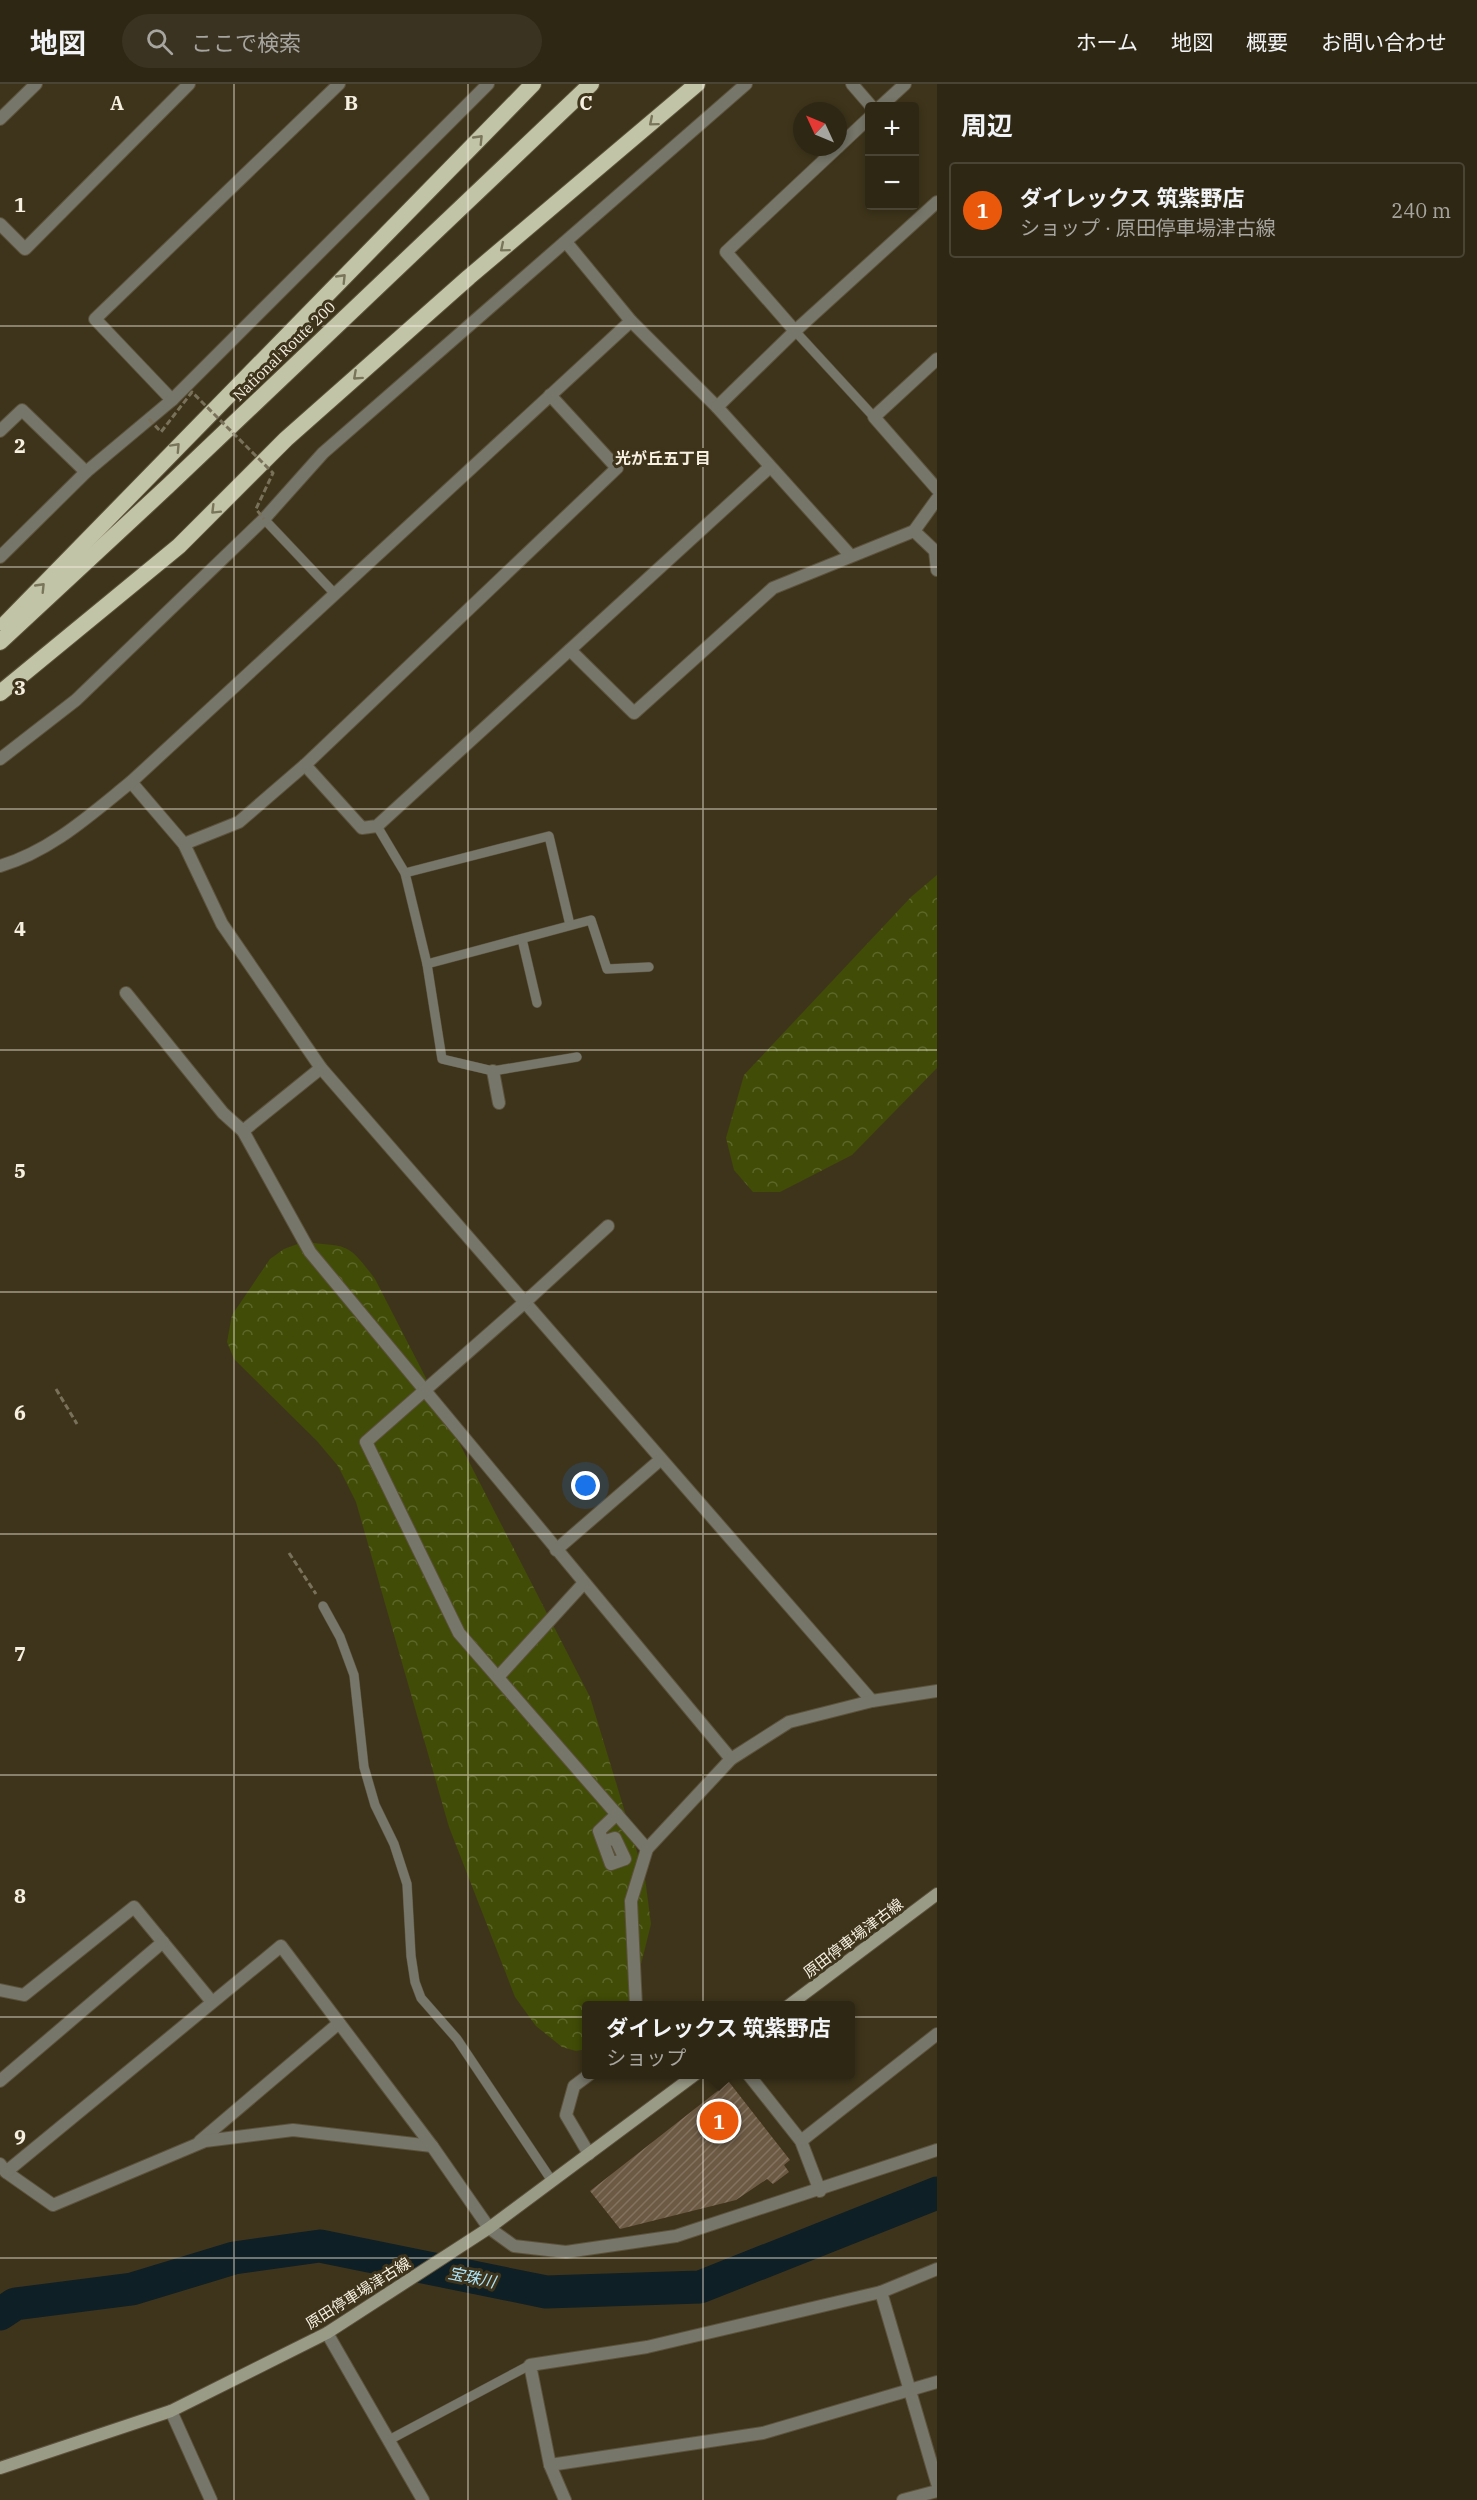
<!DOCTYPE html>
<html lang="ja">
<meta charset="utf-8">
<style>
body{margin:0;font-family:"IBM Plex Serif","Noto Sans JP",serif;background:#3a3322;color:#f1f3f6}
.controls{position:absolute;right:18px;top:18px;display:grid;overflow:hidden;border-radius:6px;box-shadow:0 3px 9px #0003}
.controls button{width:54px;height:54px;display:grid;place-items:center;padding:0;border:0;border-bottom:2px solid #494434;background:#2e2714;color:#f1f3f6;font:30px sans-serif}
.compass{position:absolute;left:793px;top:18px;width:54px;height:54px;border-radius:50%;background:#2e2714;box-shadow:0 3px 9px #0003;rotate:314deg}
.you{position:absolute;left:586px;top:1402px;width:21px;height:21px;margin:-15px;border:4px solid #fff;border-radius:50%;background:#1a73e8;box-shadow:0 0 0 9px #1a73e833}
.badge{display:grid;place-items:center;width:39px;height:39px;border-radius:50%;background:#ea580c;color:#fff;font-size:20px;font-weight:700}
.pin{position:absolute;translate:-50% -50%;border:3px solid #fff;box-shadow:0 2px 6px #0006}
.popup{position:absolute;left:582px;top:1917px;width:273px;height:78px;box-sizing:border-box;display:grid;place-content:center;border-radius:6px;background:#2e2714;filter:drop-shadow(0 2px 4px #0005);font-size:20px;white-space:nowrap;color:#a7a5a0}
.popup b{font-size:22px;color:#f1f3f6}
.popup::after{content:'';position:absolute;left:50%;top:100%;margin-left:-12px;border:12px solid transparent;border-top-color:#2e2714}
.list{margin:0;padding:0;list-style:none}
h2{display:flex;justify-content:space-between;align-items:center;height:78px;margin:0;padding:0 24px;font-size:26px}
h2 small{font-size:20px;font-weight:400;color:#a7a5a0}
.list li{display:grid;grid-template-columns:39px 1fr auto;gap:18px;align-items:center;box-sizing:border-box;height:96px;margin:0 12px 12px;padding:0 12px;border:2px solid #494434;border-radius:6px}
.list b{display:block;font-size:22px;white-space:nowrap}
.list p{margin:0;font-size:20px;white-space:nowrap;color:#a7a5a0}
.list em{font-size:20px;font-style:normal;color:#a7a5a0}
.icon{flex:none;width:33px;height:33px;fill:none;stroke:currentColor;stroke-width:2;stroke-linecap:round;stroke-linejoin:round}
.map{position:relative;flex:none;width:937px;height:2416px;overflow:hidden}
header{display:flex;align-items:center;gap:36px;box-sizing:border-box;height:84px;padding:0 30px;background:#2e2714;border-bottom:2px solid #494434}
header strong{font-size:28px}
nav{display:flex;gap:33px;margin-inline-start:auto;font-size:21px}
.search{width:420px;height:54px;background:#3a3322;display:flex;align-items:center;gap:15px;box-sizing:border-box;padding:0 21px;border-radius:33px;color:#a7a5a0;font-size:22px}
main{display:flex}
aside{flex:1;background:#2e2714}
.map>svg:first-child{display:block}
.forest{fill:url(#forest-crowns)}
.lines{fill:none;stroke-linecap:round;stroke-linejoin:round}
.river{stroke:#0e1f25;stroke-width:33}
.building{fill:url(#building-hatch)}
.service-casing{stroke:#5c523b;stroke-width:10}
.minor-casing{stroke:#5c523b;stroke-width:14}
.tertiary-casing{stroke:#5c523b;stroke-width:14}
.secondary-casing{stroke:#5c523b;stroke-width:14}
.trunk-casing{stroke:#5c523b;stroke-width:18}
.path{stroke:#7a715b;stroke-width:3;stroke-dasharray:6 3;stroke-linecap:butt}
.service{stroke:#76766a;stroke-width:9}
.minor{stroke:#76766a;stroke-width:12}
.tertiary{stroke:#76766a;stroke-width:12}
.secondary{stroke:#9a9b87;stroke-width:12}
.trunk{stroke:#c2c4a8;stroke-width:16}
.path-bridge{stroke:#7a715b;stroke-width:3;stroke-dasharray:6 3;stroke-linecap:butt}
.oneway{stroke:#79755a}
.grid{fill:none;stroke:#f7f0e1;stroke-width:1.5;stroke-opacity:0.55}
.labels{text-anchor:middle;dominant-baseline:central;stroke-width:6;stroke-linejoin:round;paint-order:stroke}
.street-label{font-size:15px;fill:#f7f0e1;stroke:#3e341b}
.neighbourhood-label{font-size:16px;font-weight:bold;fill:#f7f0e1;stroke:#3e341b}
.water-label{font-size:16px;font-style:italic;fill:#aee5fb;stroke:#3e341b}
.grid-label{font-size:20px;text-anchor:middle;font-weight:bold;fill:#f7f0e1;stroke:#3e341b;stroke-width:6;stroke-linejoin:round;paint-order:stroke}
</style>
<header>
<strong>地図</strong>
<div class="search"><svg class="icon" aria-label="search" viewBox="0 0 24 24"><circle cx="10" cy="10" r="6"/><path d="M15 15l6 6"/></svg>ここで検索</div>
<nav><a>ホーム</a><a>地図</a><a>概要</a><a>お問い合わせ</a></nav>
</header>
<main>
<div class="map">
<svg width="937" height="2416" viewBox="0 0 937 2416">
<defs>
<pattern id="forest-crowns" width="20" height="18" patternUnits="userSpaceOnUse" patternTransform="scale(1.5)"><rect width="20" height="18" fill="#414c06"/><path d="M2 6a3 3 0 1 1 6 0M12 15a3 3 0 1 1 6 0" fill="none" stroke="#5d662a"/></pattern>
<pattern id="building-hatch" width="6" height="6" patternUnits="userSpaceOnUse" patternTransform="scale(1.5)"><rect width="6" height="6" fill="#6d5a44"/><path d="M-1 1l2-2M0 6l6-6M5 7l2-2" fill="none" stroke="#83725f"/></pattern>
</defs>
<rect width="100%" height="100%" fill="#3e341b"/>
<g class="forest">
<polygon points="937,791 937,984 852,1071 780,1108 753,1108 734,1086 726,1054 744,991 911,813"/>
<path d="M303,1158C348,1163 347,1157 375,1195L590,1613L645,1794L651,1840L633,1913L628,1921L587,1922V1965L576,1967L562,1963L536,1942L515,1913L449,1743L356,1418L338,1382L317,1357L234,1275L227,1258L232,1231L270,1175L284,1165Z"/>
</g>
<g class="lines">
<polyline class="river" points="0,2230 15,2220 132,2205 234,2174 320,2162 546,2208 700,2203 937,2109"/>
</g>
<polygon class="building" points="729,1998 790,2076 784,2081 789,2088 773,2100 767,2095 736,2116 620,2145 590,2107"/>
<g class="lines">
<g class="service-casing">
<g id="service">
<polyline points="795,247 874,333"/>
<polyline points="264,435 335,510"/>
<polyline points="377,742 405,789 427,880 442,975 493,987 577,973"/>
<polyline points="405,789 549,752 570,841"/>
<polyline points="522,855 537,919"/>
<polyline points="427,880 591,836 607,885 649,883"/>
<polyline points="323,1522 340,1553 354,1591 364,1683 375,1721 394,1760 407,1800 411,1872 415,1898 421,1914 457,1955 552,2097"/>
<polyline points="389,2356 530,2281"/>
</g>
</g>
<g class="minor-casing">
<g id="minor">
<polyline points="852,0 871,22"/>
<polyline points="881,22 905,0"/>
<polyline points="0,35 36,0"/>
<polyline points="838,63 870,33"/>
<polyline points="0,140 25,165 189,0"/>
<polyline points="566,158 631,237 717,323 850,471"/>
<polyline points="795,247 726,168 838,63"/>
<polyline points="937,275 874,333 937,405"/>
<polyline points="172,316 95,235 339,0"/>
<polyline points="717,323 795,247 937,118"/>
<polyline points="0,347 22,326 86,388"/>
<polyline points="914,447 935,467 937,486"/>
<polyline points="0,473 86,388 172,316 488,0"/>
<polyline points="570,566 634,629 773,504 914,447 937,415"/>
<polyline points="0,675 76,616 264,435 323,369 746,0"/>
<polyline points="305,681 362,744 377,742 770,383"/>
<polyline points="131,698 184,760 222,840 321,984 872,1617"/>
<polyline points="184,760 239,738 305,681 617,384 550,311"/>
<path d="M0,782C51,767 90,731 131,698L631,237"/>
<polyline points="126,909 223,1029 243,1047 321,984"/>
<polyline points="493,987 499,1019"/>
<polyline points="243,1047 310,1168 731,1675"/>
<polyline points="608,1142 524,1219 366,1358 459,1549 647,1765"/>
<polyline points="556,1466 660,1376"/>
<polyline points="499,1592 583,1500"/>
<polyline points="603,1758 615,1754 625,1775 611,1780 599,1747 617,1730"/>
<polyline points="0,1906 24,1911 134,1823 212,1918"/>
<polyline points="636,1922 631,1817 647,1765 731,1675 789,1638 872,1617 937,1607"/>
<polyline points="748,1990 801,2057 820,2107"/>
<polyline points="0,1997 163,1858"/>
<polyline points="200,2057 339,1939"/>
<polyline points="801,2057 937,1950"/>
<polyline points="589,2070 566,2031 574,2002 590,1990"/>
<polyline points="0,2080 6,2088 53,2121 205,2057 293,2046 432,2062"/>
<polyline points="6,2088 281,1862 432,2062 489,2144 514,2162 566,2168 676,2152 937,2066"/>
<polyline points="881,2208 937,2399"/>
<polyline points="171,2327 211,2416"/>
<polyline points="550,2381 763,2349 937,2298"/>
<polyline points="565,2416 550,2381 530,2281 647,2263 881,2208 937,2185"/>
<polyline points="903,2416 937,2407"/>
</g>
</g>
<g class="tertiary-casing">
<polyline id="tertiary" points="327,2249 423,2416"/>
</g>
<g class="secondary-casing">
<g id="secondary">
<polyline points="788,1922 937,1810"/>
<polyline points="0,2384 171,2327 327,2249 489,2144 696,1990"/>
</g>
</g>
<g class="trunk-casing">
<g id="trunk">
<polyline points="5,540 533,0"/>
<polyline points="0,558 169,401 591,0"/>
<polyline points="0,609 179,462 286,355 469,193 697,0"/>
</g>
</g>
<g class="path">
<polyline points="56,1305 77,1340"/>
<polyline points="289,1469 316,1510"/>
</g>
<use href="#service" class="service"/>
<use href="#minor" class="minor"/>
<use href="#tertiary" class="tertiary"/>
<use href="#secondary" class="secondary"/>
<use href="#trunk" class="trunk"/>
<polyline class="path-bridge" points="149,335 161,348 192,308 273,389 256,425 264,435"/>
</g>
<defs><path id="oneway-chevron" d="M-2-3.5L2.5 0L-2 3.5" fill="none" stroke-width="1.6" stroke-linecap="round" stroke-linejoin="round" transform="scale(1.5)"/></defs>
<g class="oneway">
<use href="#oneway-chevron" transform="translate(653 38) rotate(140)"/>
<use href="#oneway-chevron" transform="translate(479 55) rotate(-46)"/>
<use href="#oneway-chevron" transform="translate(504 164) rotate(140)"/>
<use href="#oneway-chevron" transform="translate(342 194) rotate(-46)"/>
<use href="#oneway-chevron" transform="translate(357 292) rotate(138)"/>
<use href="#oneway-chevron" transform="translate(176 363) rotate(-47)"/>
<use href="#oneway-chevron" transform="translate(215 426) rotate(135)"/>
<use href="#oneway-chevron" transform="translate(41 503) rotate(-46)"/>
</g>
<path class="grid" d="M234,0V2416M468,0V2416M703,0V2416M0,242H937M0,483H937M0,725H937M0,966H937M0,1208H937M0,1450H937M0,1691H937M0,1933H937M0,2174H937"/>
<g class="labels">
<g class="street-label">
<text transform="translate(284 267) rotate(-44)">National Route 200</text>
<text transform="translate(853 1854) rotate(-37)">原田停車場津古線</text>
<text transform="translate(358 2209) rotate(-32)">原田停車場津古線</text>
</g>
<g class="neighbourhood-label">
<text x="663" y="374">光が丘五丁目</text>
</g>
<g class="water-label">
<text transform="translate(472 2193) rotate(12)">宝珠川</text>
</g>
</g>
<g class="grid-label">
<text x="117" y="26">A</text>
<text x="351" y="26">B</text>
<text x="586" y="26">C</text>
<text x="20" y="128">1</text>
<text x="20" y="369">2</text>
<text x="20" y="611">3</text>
<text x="20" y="852">4</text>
<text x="20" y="1094">5</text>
<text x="20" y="1336">6</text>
<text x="20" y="1577">7</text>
<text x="20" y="1819">8</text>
<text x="20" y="2060">9</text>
</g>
</svg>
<div class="controls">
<button>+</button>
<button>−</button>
</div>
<svg class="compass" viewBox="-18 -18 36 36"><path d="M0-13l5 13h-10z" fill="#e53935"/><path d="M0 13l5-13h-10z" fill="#a7a5a0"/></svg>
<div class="you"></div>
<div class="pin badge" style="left:719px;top:2037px">1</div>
<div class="popup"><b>ダイレックス 筑紫野店</b>ショップ</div>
</div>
<aside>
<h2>周辺<small></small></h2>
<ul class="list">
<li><span class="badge">1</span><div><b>ダイレックス 筑紫野店</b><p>ショップ · 原田停車場津古線</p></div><em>240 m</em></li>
</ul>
</aside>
</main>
